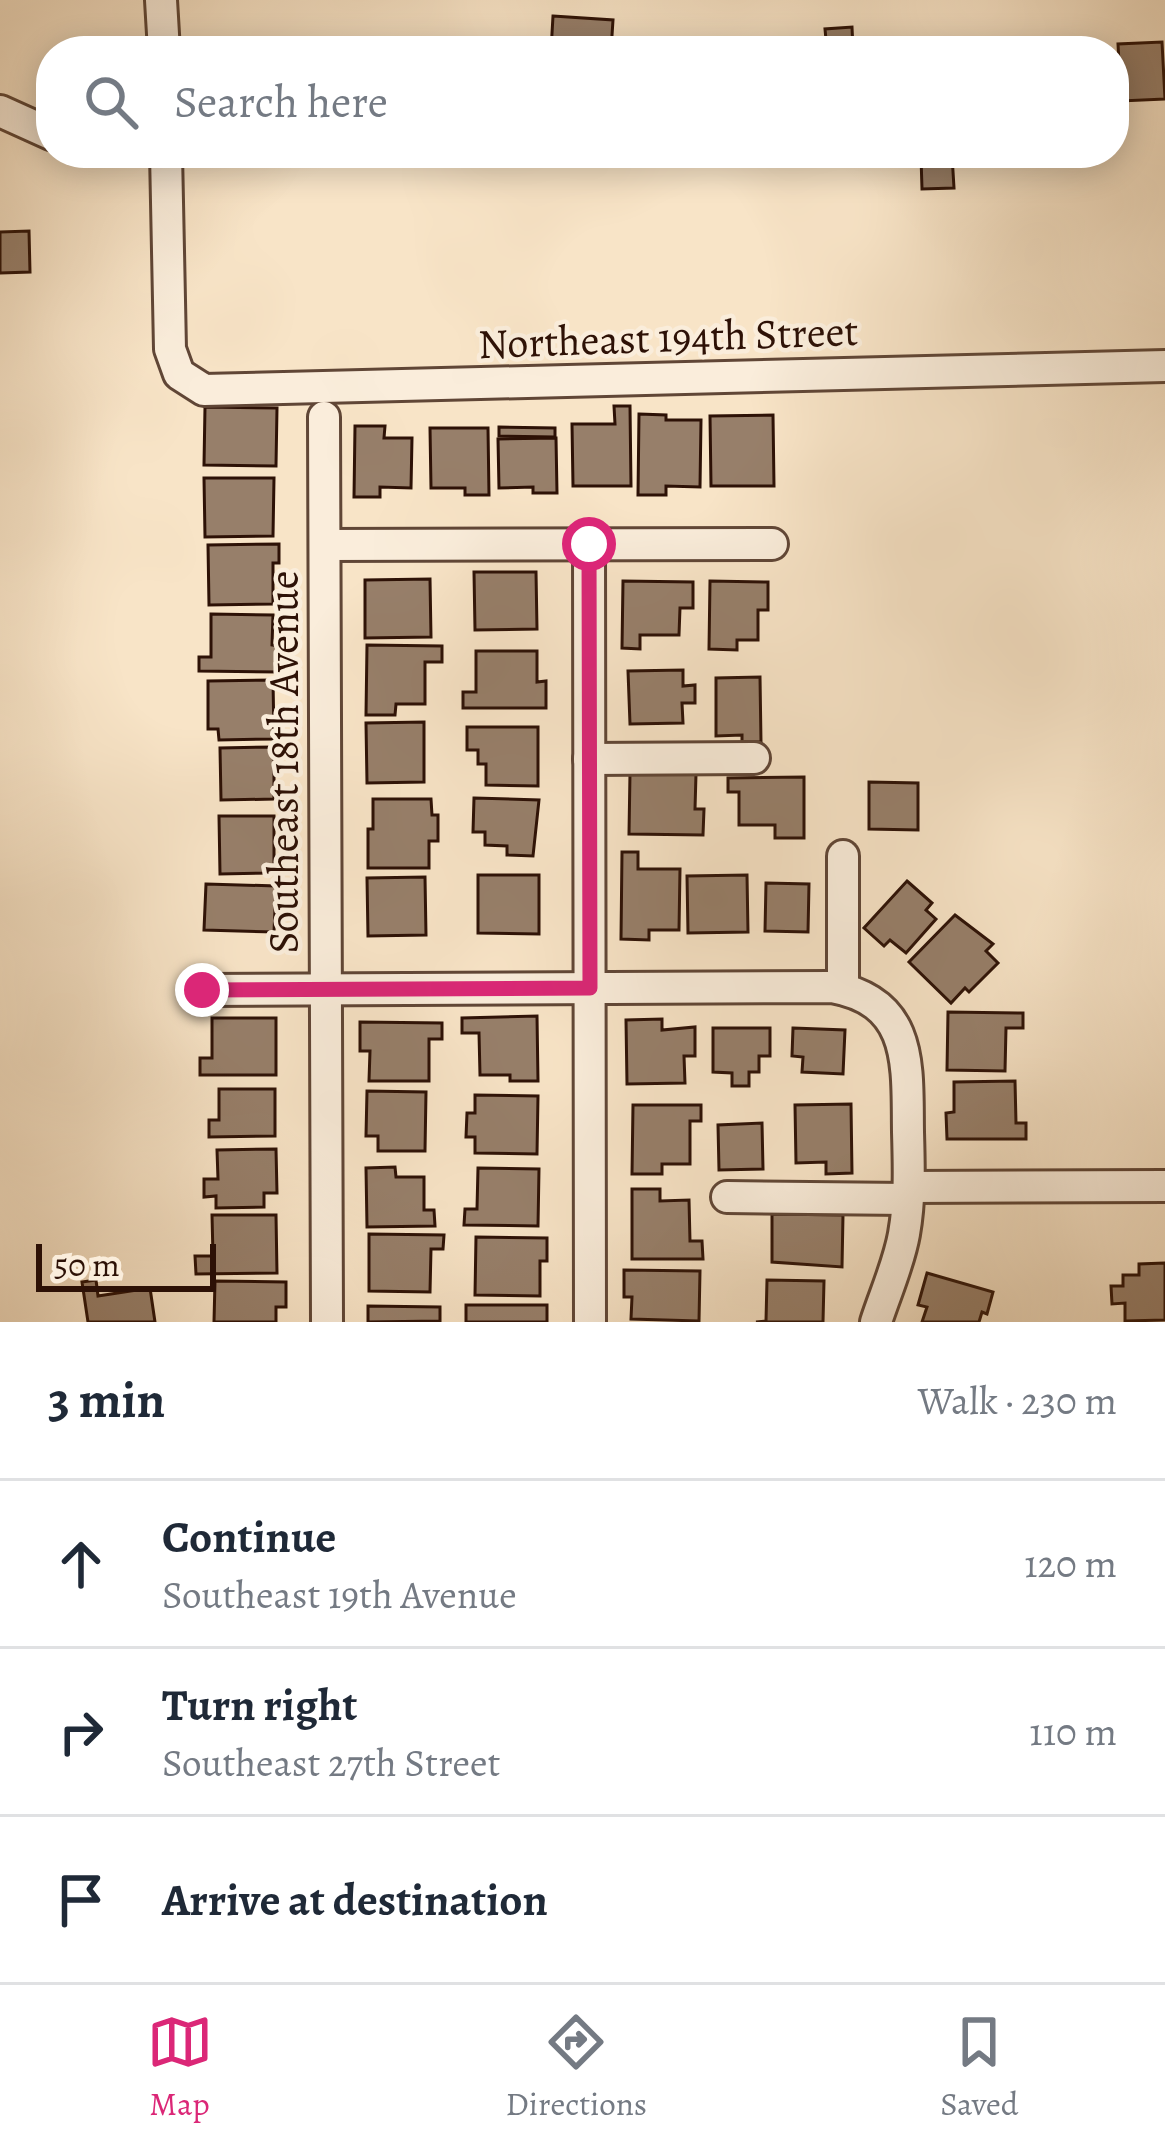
<!DOCTYPE html>
<meta charset="utf-8">
<style>
body{margin:0;font-family:Alegreya,serif;background:#f2f2f3;color:#1f2937}
.scale{position:absolute;left:36px;bottom:30px;width:180px;box-sizing:border-box;padding-left:12px;border:6px solid #2d1106;border-top:0;font-size:33px;line-height:42px;white-space:nowrap;color:#2d1106;-webkit-text-stroke:9px #faeddb;paint-order:stroke}
.stop{position:absolute;width:36px;height:36px;margin:-27px;border:9px solid #db2777;border-radius:50%;background:#fff}
.stop.end{background:#db2777;border-color:#fff;box-shadow:0 3px 12px #0008}
.list{margin:0;padding:0;list-style:none}
h2{display:flex;justify-content:space-between;align-items:center;height:156px;margin:0;padding:0 48px;font-size:51px}
h2 small{font-size:39px;font-weight:400;color:#747a83}
.list li{display:grid;grid-template-columns:78px 1fr auto;gap:36px;align-items:center;box-sizing:border-box;height:168px;padding:0 48px;border-top:3px solid #e0e1e3}
.list b{display:block;font-size:45px;white-space:nowrap}
.list p{margin:0;font-size:39px;white-space:nowrap;color:#747a83}
.list em{font-size:39px;font-style:normal;color:#747a83}
.icon{flex:none;width:66px;height:66px;fill:none;stroke:currentColor;stroke-width:2;stroke-linecap:round;stroke-linejoin:round}
.map{position:relative;flex:none;width:1165px;height:1322px;overflow:hidden}
.search{position:absolute;background:#fff;box-shadow:0 6px 30px #0003;left:36px;right:36px;top:36px;height:132px;display:flex;align-items:center;gap:30px;box-sizing:border-box;padding:0 42px;border-radius:48px;color:#747a83;font-size:45px}
.sheet{height:660px;background:#fff}
nav{display:flex;justify-content:space-around;align-items:center;box-sizing:border-box;height:168px;border-top:3px solid #e0e1e3;background:#fff;font-size:33px;color:#747a83}
nav a{display:grid;justify-items:center;gap:6px}
nav .on{color:#db2777}
.map>svg:first-child{display:block}
.building{fill:#977f6a;stroke:#2d1106;stroke-width:3}
.lines{fill:none;stroke-linecap:round;stroke-linejoin:round}
.minor-casing{stroke:#604636;stroke-width:36}
.minor{stroke:#faeddb;stroke-width:30}
.route{stroke:#db2777;stroke-width:15}
.labels{text-anchor:middle;dominant-baseline:central;stroke-width:9;stroke-linejoin:round;paint-order:stroke}
.street-label{font-size:42px;fill:#2d1106;stroke:#faeddb}
</style>
<div class="map">
<svg width="1165" height="1322" viewBox="0 0 1165 1322">
<rect width="100%" height="100%" fill="#f8e4c7"/>
<filter id="stains"><feTurbulence type="fractalNoise" baseFrequency=".00167" numOctaves="4"/><feColorMatrix values="0 0 0 0 .2 0 0 0 0 .09 0 0 0 0 .02 0 0 0 .5 -.17"/></filter>
<radialGradient id="worn" r=".72"><stop offset=".6" stop-color="#630" stop-opacity="0"/><stop offset="1" stop-color="#630" stop-opacity=".3"/></radialGradient>
<g class="building">
<polygon points="553,16 613,20 611,51 551,51"/>
<polygon points="852,27 853,49 827,51 825,29"/>
<polygon points="1162,42 1165,99 1121,101 1118,44"/>
<polygon points="952,155 954,188 922,189 921,157"/>
<polygon points="29,231 30,272 0,273 0,232"/>
<polygon points="614,406 630,406 631,486 573,486 572,424 615,424"/>
<polygon points="205,407 277,408 276,466 204,465"/>
<polygon points="639,414 666,415 666,420 701,420 700,487 666,486 666,495 638,495"/>
<polygon points="773,415 774,486 711,486 710,416"/>
<polygon points="355,426 385,426 384,438 412,438 411,488 380,487 380,497 354,497"/>
<polygon points="499,427 555,428 555,437 499,436"/>
<polygon points="430,428 488,428 489,495 465,495 465,488 431,488"/>
<polygon points="556,438 557,493 533,493 533,487 499,488 498,439"/>
<polygon points="204,478 274,478 273,536 205,537"/>
<polygon points="279,544 279,563 273,563 273,604 209,605 208,545"/>
<polygon points="474,572 536,572 537,629 475,630"/>
<polygon points="430,579 431,637 365,638 365,580"/>
<polygon points="623,581 693,582 693,608 680,608 679,635 640,635 640,649 622,648"/>
<polygon points="710,581 768,582 768,610 758,610 758,640 737,640 737,650 709,649"/>
<polygon points="211,614 273,615 272,645 279,646 279,672 199,671 199,657 211,657"/>
<polygon points="367,645 442,646 442,662 425,662 425,704 396,704 395,715 366,715"/>
<polygon points="476,651 537,651 537,682 546,681 546,708 463,708 463,692 476,692"/>
<polygon points="683,670 683,686 695,685 695,703 682,703 683,723 630,724 628,671"/>
<polygon points="760,677 761,742 742,742 742,735 716,736 716,678"/>
<polygon points="273,680 274,739 219,740 218,729 208,729 208,681"/>
<polygon points="424,722 424,782 367,783 366,723"/>
<polygon points="467,727 538,727 538,786 486,785 486,764 478,764 478,750 467,750"/>
<polygon points="274,747 274,799 221,800 220,748"/>
<polygon points="630,773 696,774 695,809 704,809 703,835 629,834"/>
<polygon points="804,777 804,838 775,838 775,825 739,825 739,792 728,792 728,778"/>
<polygon points="869,782 918,783 918,830 869,829"/>
<polygon points="474,798 539,800 533,856 507,855 507,846 485,845 485,832 473,832"/>
<polygon points="373,799 431,799 432,815 438,815 438,841 429,841 429,868 368,868 368,829 373,829"/>
<polygon points="219,816 274,816 274,873 220,874"/>
<polygon points="622,852 638,852 638,869 680,869 679,930 649,930 649,940 621,939"/>
<polygon points="478,875 539,875 539,934 478,933"/>
<polygon points="747,875 748,932 688,933 687,876"/>
<polygon points="425,877 426,935 368,936 367,878"/>
<polygon points="907,881 932,903 926,910 936,919 906,953 890,940 884,946 864,928"/>
<polygon points="766,883 809,884 808,932 765,931"/>
<polygon points="206,884 276,886 274,932 204,930"/>
<polygon points="955,915 993,944 986,951 998,963 969,992 965,988 951,1003 909,962"/>
<polygon points="948,1012 1023,1013 1023,1028 1006,1028 1005,1071 947,1070"/>
<polygon points="537,1016 538,1081 510,1081 510,1075 480,1075 479,1033 462,1033 462,1018"/>
<polygon points="212,1018 276,1018 276,1075 200,1075 200,1058 212,1058"/>
<polygon points="662,1019 662,1030 695,1027 695,1056 684,1056 685,1083 627,1084 626,1020"/>
<polygon points="360,1022 442,1023 442,1039 429,1039 429,1081 369,1081 370,1051 360,1051"/>
<polygon points="713,1028 770,1028 770,1056 759,1056 759,1072 749,1072 749,1086 732,1086 732,1073 713,1072"/>
<polygon points="793,1028 845,1030 843,1074 802,1072 803,1057 792,1056"/>
<polygon points="1015,1081 1016,1123 1026,1123 1026,1139 947,1139 946,1113 954,1112 954,1082"/>
<polygon points="219,1089 275,1089 275,1136 209,1137 209,1120 219,1120"/>
<polygon points="367,1091 426,1092 425,1151 378,1151 378,1136 366,1136"/>
<polygon points="475,1095 538,1096 537,1154 475,1153 475,1137 466,1137 467,1113 475,1113"/>
<polygon points="851,1104 852,1173 826,1174 826,1162 796,1163 795,1105"/>
<polygon points="633,1105 701,1105 701,1121 690,1121 690,1164 662,1164 662,1174 632,1174"/>
<polygon points="762,1123 763,1169 719,1170 718,1125"/>
<polygon points="276,1149 277,1193 264,1193 264,1207 216,1208 216,1196 204,1197 204,1179 218,1179 217,1150"/>
<polygon points="395,1167 396,1177 424,1177 424,1210 434,1210 435,1226 367,1227 366,1168"/>
<polygon points="478,1168 539,1169 538,1226 464,1225 465,1209 477,1209"/>
<polygon points="632,1189 660,1189 660,1201 689,1200 690,1241 702,1241 703,1259 632,1259"/>
<polygon points="772,1214 843,1215 842,1267 772,1262"/>
<polygon points="212,1215 276,1215 277,1273 196,1274 195,1256 213,1256"/>
<polygon points="369,1234 444,1235 443,1249 431,1249 430,1292 369,1291"/>
<polygon points="476,1237 547,1238 547,1261 540,1261 540,1296 475,1295"/>
<polygon points="1165,1263 1165,1320 1125,1321 1125,1303 1112,1304 1111,1286 1123,1286 1123,1275 1139,1275 1139,1264"/>
<polygon points="624,1270 700,1271 699,1321 631,1319 632,1297 624,1297"/>
<polygon points="927,1273 993,1292 987,1314 982,1312 979,1322 922,1322 927,1307 918,1305"/>
<polygon points="96,1280 98,1296 150,1288 155,1322 88,1322 82,1282"/>
<polygon points="767,1280 824,1281 823,1322 756,1322 766,1321"/>
<polygon points="215,1281 286,1282 286,1307 276,1307 276,1322 214,1322"/>
<rect x="466" y="1305" width="81" height="17"/>
<polygon points="368,1306 440,1307 440,1321 368,1322"/>
</g>
<g class="lines">
<g class="minor-casing">
<g id="minor">
<polyline points="161,0 164,51"/>
<polyline points="0,111 51,134"/>
<polyline points="166,153 170,349 179,374 204,390 1165,366"/>
<polyline points="324,417 327,1322"/>
<polyline points="589,544 590,1322"/>
<polyline points="325,545 772,544"/>
<polyline points="589,759 754,758"/>
<polyline points="843,856 843,989"/>
<path d="M202,990L832,987C914,1002 907,1066 908,1132C909,1166 910,1200 904,1234C899,1263 885,1294 876,1322"/>
<polyline points="909,1187 1165,1186"/>
<polyline points="727,1197 907,1199"/>
</g>
</g>
<use href="#minor" class="minor"/>
</g>
<g class="lines">
<polyline class="route" points="202,990 590,988 589,544"/>
</g>
<g class="labels">
<g class="street-label">
<text transform="translate(668 337) rotate(-2)">Northeast 194th Street</text>
<text transform="translate(283 762) rotate(-90)">Southeast 18th Avenue</text>
</g>
</g>
<rect width="100%" height="100%" filter="url(#stains)"/>
<rect width="100%" height="100%" fill="url(#worn)"/>
</svg>
<div class="scale">50 m</div>
<div class="stop" style="left:589px;top:544px"></div>
<div class="stop end" style="left:202px;top:990px"></div>
<div class="search"><svg class="icon" aria-label="search" viewBox="0 0 24 24"><circle cx="10" cy="10" r="6"/><path d="M15 15l6 6"/></svg>Search here</div>
</div>
<section class="sheet">
<h2>3 min<small>Walk · 230 m</small></h2>
<ul class="list">
<li><svg class="icon" aria-label="ahead" viewBox="0 0 24 24"><path d="M12 20V5M6 11l6-6 6 6"/></svg><div><b>Continue</b><p>Southeast 19th Avenue</p></div><em>120 m</em></li>
<li><svg class="icon" aria-label="right" viewBox="0 0 24 24"><path d="M7 20v-9h11M14 6l5 5-5 5"/></svg><div><b>Turn right</b><p>Southeast 27th Street</p></div><em>110 m</em></li>
<li><svg class="icon" aria-label="arrive" viewBox="0 0 24 24"><path d="M6 21V4h12l-3 4 3 4H6"/></svg><div><b>Arrive at destination</b></div></li>
</ul>
</section>
<nav>
<a class="on"><svg class="icon" aria-label="map" viewBox="0 0 24 24"><path d="M3 6l6-2 6 2 6-2v14l-6 2-6-2-6 2zM9 4v14M15 6v14"/></svg>Map</a>
<a><svg class="icon" aria-label="directions" viewBox="0 0 24 24"><path d="M12 3l9 9-9 9-9-9zM9 14v-3h6M13 9l2 2-2 2"/></svg>Directions</a>
<a><svg class="icon" aria-label="saved" viewBox="0 0 24 24"><path d="M7 4h10v16l-5-4-5 4z"/></svg>Saved</a>
</nav>
